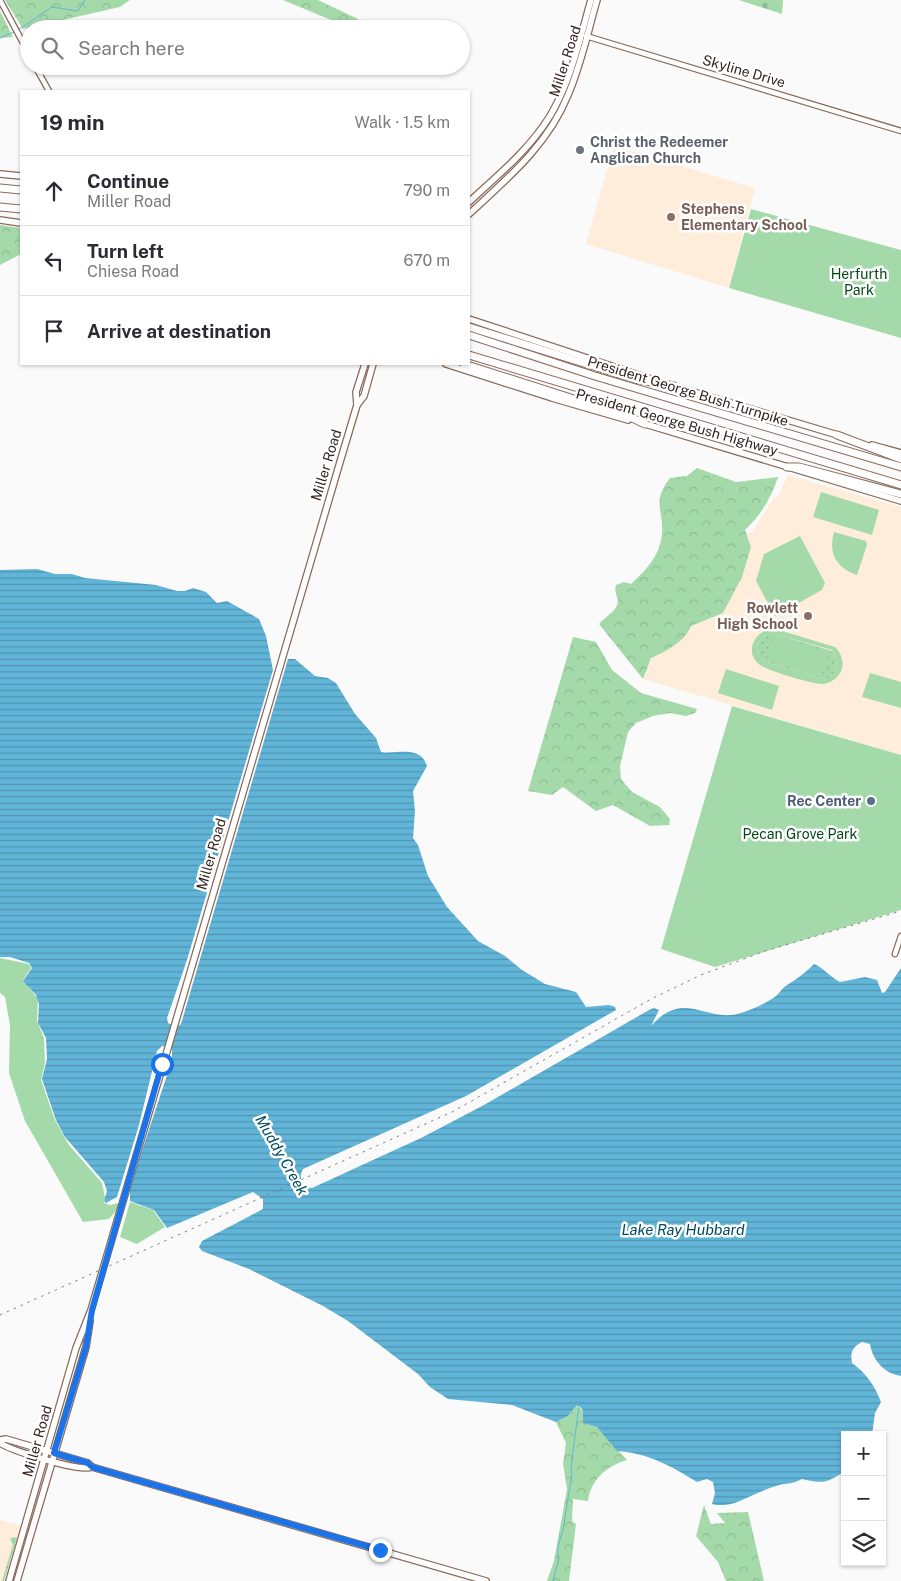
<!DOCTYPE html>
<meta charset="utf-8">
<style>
body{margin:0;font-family:"Public Sans",sans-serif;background:#f2f2f3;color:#2b2b33}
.controls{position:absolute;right:15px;bottom:15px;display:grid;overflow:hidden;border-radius:0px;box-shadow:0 1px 4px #0004}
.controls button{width:45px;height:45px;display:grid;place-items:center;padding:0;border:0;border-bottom:1px solid #e1e1e2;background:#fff;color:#2b2b33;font:25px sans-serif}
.stop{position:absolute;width:15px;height:15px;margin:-11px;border:4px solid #1a73e8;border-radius:50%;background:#fff}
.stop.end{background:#1a73e8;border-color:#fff;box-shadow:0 1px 5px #0008}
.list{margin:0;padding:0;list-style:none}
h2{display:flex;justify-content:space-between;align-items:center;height:65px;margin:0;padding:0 20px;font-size:21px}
h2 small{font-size:16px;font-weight:400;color:#7c7c81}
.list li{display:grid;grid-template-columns:32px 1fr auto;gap:15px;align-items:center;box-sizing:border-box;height:70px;padding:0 20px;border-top:1px solid #e1e1e2}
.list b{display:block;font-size:19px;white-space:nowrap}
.list p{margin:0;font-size:16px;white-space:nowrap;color:#7c7c81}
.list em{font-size:16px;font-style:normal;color:#7c7c81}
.icon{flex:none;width:28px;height:28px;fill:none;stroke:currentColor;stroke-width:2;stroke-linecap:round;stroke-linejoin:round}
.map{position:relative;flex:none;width:901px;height:1581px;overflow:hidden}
.search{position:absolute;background:#fff;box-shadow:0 1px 4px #0004;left:20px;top:20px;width:450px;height:55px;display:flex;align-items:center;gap:12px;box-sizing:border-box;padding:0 18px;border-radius:28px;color:#7c7c81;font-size:19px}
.panel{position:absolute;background:#fff;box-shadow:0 1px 4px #0004;left:20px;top:90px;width:450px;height:275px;border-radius:0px}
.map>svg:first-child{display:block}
.education{fill:#feeddb}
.grass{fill:url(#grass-dots)}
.forest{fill:url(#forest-crowns)}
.cemetery{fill:url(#cemetery-stones)}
.park{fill:#a4daaa;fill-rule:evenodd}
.water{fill:url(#water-rules)}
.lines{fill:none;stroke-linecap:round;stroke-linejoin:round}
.stream{stroke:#61b5d8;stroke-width:1}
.minor-casing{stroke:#8a6a5a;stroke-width:7}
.major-casing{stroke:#8a6a5a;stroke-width:8}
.highway-casing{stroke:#8a6a5a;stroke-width:9}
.minor{stroke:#fff;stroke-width:4.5}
.major{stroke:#fff;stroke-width:5.5}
.highway{stroke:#fff;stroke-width:7}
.rail{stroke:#88807c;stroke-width:1;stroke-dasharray:2.5 5;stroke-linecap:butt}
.route{stroke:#1a73e8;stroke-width:6}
.worship-dot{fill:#6b7280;stroke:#fff;stroke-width:2}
.education-dot{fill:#8d6e63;stroke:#fff;stroke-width:2}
.service-dot{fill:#5c6f8a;stroke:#fff;stroke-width:2}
.labels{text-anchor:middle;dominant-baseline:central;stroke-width:5;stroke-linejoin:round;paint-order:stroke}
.street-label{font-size:14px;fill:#33251f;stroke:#fff}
.worship-label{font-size:14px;font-weight:bold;fill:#5b616d;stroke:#fff;text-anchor:start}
.education-label{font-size:14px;font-weight:bold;fill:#785e54;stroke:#fff;text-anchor:start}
.park-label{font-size:14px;fill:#024818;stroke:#fff}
.service-label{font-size:14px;font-weight:bold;fill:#4e5e75;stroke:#fff;text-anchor:end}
.water-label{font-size:15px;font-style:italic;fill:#004b63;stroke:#fff}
</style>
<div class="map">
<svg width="901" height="1581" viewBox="0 0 901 1581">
<defs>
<pattern id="grass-dots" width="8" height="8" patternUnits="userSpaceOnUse" patternTransform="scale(1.25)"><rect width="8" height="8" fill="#a4daaa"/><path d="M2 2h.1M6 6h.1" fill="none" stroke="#8ebb92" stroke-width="1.8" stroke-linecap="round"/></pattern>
<pattern id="forest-crowns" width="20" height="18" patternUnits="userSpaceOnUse" patternTransform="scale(1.25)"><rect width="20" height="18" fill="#a4daaa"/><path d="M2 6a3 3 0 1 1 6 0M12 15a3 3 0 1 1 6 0" fill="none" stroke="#8ebb92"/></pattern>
<pattern id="cemetery-stones" width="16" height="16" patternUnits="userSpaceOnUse" patternTransform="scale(1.25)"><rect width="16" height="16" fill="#a4daaa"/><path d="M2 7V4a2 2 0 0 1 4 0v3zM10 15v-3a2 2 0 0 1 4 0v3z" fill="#8ebb92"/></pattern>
<pattern id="water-rules" width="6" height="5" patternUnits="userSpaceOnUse" patternTransform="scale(1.25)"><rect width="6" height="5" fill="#61b5d8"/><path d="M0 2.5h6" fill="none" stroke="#5193af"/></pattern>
</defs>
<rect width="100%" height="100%" fill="#fafafa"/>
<g class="education">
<polygon points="614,146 755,188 729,288 586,244"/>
<polygon points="788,475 901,507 901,755 643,679 650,658 671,648 691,626 708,619 751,547 747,534 753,531 774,497 778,497"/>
<polygon points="0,1520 22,1526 6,1581 0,1581"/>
</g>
<g class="grass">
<path d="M772,633L832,651L837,660L836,670L829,678L824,679L763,661C753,650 757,637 772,633Z"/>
<polygon points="13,1537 17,1538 4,1581 2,1581 13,1544 10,1539"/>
</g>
<g class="forest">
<polygon points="5,0 130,0 120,7 23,29"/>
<polygon points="283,0 318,0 356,18 371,29 347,29 336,22"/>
<polygon points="0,11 13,37 0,38"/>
<polygon points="0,225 21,228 21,254 0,265"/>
<path d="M697,468L736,482L778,477C771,498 761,515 745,530L751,547L742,577L723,613L691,626C684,643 666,651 651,658L643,679L599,624C605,617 618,610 618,601C617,595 614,592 616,585L624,582L631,584C646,570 660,556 662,534C664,509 651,503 670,478L687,476Z"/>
<polygon points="573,637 596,642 612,670 641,693 697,709 695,713 686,716 670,713 653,716 636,723 628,732 620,766 621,779 632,792 660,807 670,819 669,825 650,826 613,805 596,811 563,787 552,795 528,791"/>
<path d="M576,1406L583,1410L584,1423L597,1427L627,1460C607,1466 591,1479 588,1501L573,1499L572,1521L576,1524L569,1581H547L554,1561L567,1489L563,1464L566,1443L556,1422L568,1416Z"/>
<polygon points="704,1505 711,1524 725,1523 717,1513 748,1512 764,1581 726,1581 718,1562 696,1536"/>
</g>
<polygon class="cemetery" points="739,0 783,0 782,14"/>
<g class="park">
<polygon points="751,209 901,250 901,338 729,288"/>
<polygon points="821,492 879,510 872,535 813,517"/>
<path d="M834,532L866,541L867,545L857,575C836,568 828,553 834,532Z"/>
<polygon points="800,536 825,583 822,590 775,616 756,581 764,554"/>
<path d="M772,628L835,647C841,653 845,662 841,671C838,678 831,683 823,684C812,684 769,671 760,665C743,652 755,631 772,628ZM772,633L832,650L837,660L836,670L829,678L824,679L763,661C753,650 757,637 772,633Z"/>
<polygon points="774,635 829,652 821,676 767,660"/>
<polygon points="726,669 779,686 772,710 718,693"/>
<polygon points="870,673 901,682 901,708 862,697"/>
<polygon points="732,706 901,755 901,910 715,967 661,949"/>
<polygon points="0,958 29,964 31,968 23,980 38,999 37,1021 44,1038 45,1063 41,1080 55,1120 69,1145 102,1183 105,1197 104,1203 110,1205 119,1203 116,1211 109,1219 83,1222 25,1121 9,1073 10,1025 5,997 0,993"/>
<polygon points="130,1202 153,1210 165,1227 137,1244 120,1237"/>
</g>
<path class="water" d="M37,569L55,574H72L85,578L156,585L177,591H185L193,588L206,592L217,603L227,601L259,619L266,636L273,670L187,960L167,1018L168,1023L177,1027L181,1024L288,659H295L315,676L328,678L336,683L355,714L376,738L381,752C396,755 420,744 427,766L413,791L415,811L413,838L418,845L428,876L447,907L478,941L505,956L522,970L545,984L576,992L586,1007L609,1005L615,1007L616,1010L466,1096L303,1169C299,1176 301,1181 306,1187L312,1188L421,1138L484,1105L649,1010L654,1008L659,1010L651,1026C685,988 705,1024 741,1013C751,1010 767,1003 776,996C780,993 782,988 787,985C797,979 805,973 814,964C824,968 830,977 840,982L865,977L877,980L882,993L885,992L901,968V1376C884,1373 873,1361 870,1344L862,1342C852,1347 850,1353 852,1363C866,1373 875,1386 881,1402L875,1413L872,1435H845V1471C827,1483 823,1484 802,1479C793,1484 788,1483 779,1485C764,1489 749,1497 735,1503C729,1505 717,1506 712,1504L715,1493L713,1482L707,1479L697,1482C671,1466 648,1453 617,1451L597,1427L583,1423V1410L579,1406H576L568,1416L556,1422L512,1405L448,1399L430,1387L418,1374L348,1321L323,1306L249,1269L202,1251L199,1247L202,1241L263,1209V1199L253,1192L167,1228L154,1210L130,1201V1187L172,1060V1048L162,1046L157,1051L139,1125L117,1197L106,1203L104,1201L107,1191L104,1182L65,1137L56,1120L42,1079L47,1059L46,1038L38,1023L39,1004L36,995L23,981L32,968L29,963L10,957H0V570Z"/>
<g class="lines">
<g class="stream">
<polyline points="18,30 52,7 78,11 85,0"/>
<polyline points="0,38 14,32"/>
<polyline points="553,1581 558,1562 558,1546 563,1530 572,1473 571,1467 579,1405"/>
</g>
<g class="minor-casing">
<g id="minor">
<polyline points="0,0 29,54"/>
<polyline points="586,36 901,131"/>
<polyline points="35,66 49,91"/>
<polyline points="895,954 901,936"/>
</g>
</g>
<g class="major-casing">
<g id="major">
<polyline points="0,174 21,176"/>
<path d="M469,202C498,175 529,150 550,116C571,81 580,38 591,0"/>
<path d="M469,214C507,179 548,145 568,95C581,65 588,31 597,0"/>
<polyline points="0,220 21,223"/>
<polyline points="469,319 654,380"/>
<polyline points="446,364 552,398 628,420"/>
<polyline points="670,385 841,436"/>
<polyline points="357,405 356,392 365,364"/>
<polyline points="642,423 901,501"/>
<polyline points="872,445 901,453"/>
<polyline points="0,1440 6,1439 88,1463 92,1467 486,1581"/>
<path d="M0,1443C13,1451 79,1472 92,1467"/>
<polyline points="9,1581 76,1348 91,1310 340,462 357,405 364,396 373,364"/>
<polyline points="17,1581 86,1347 90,1321"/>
</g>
</g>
<g class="highway-casing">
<g id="highway">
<polyline points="0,188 21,190"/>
<polyline points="0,207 21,209"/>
<polyline points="469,327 635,379 674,386"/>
<polyline points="469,335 595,376 901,467"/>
<polyline points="469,355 901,485"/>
<polyline points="464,364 630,417 645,424"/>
<polyline points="837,435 901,459"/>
<polyline points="787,467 799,467 901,494"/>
</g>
</g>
<use href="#minor" class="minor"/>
<use href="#major" class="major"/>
<use href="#highway" class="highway"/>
<polyline class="rail" points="0,1315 452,1112 653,998 701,975 765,951 901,911"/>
</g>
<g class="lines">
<polyline class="route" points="162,1064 92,1310 86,1347 54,1453 88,1463 92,1467 380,1550"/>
</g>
<circle class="worship-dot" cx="580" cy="150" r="5"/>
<g class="education-dot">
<circle cx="671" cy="217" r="5"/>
<circle cx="808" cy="616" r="5"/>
</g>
<circle class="service-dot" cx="871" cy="801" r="5"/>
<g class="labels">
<g class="street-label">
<text transform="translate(565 61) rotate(-72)">Miller Road</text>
<text transform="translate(744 71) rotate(16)">Skyline Drive</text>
<text transform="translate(688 391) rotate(17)">President George Bush Turnpike</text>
<text transform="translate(677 422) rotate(16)">President George Bush Highway</text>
<text transform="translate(326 465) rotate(-73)">Miller Road</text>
<text transform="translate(211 854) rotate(-74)">Miller Road</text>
<text transform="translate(37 1441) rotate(-74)">Miller Road</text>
</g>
<g class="worship-label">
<text x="590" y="142">Christ the Redeemer<tspan x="590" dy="16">Anglican Church</tspan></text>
</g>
<g class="education-label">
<text x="681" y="209">Stephens<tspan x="681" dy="16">Elementary School</tspan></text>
<text x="798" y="608" text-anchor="end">Rowlett<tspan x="798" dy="16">High School</tspan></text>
</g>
<g class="park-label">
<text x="859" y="274">Herfurth<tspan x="859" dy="16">Park</tspan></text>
<text x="800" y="834">Pecan Grove Park</text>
</g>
<g class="service-label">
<text x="861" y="801">Rec Center</text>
</g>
<g class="water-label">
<text transform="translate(282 1155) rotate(60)">Muddy Creek</text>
<text x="683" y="1229">Lake Ray Hubbard</text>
</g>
</g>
</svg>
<div class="controls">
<button>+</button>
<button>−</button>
<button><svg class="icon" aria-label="layers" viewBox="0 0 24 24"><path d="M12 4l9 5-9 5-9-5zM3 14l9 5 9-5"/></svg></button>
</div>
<div class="stop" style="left:162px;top:1064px"></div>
<div class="stop end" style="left:380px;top:1550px"></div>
<div class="search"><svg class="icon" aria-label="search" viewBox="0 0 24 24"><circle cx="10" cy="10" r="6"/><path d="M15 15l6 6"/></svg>Search here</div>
<section class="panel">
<h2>19 min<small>Walk · 1.5 km</small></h2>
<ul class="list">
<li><svg class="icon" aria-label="ahead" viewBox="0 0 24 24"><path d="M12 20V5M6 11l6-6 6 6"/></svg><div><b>Continue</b><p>Miller Road</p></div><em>790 m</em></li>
<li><svg class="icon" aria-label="left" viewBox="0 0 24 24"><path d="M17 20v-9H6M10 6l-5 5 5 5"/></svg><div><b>Turn left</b><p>Chiesa Road</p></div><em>670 m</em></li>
<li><svg class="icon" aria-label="arrive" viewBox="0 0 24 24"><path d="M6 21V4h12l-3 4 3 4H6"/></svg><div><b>Arrive at destination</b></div></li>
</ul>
</section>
</div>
